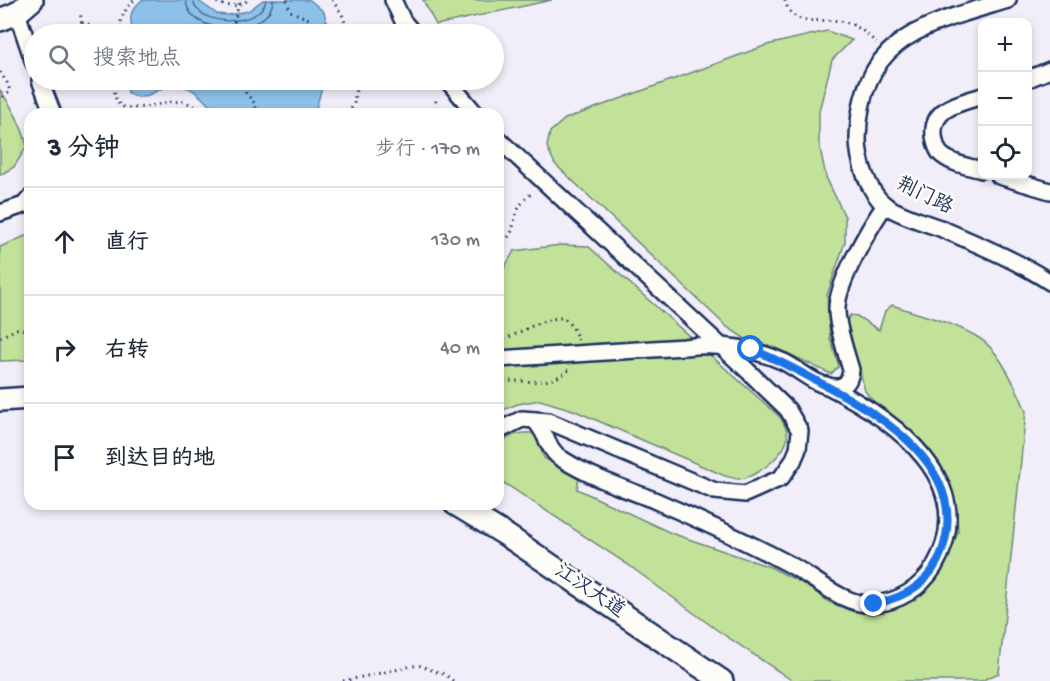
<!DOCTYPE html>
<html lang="zh">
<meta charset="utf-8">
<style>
body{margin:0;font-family:"Gochi Hand","LXGW WenKai TC",sans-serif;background:#f2f2f3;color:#1f2937}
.controls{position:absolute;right:18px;top:18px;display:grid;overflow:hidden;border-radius:12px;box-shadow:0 3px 9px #0003}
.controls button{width:54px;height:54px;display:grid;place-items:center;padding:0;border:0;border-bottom:2px solid #e0e1e3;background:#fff;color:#1f2937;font:30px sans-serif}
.stop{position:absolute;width:18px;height:18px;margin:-14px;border:4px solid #1a73e8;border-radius:50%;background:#fff}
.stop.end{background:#1a73e8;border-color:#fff;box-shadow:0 2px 6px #0008}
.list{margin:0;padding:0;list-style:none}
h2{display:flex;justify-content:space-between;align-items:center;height:78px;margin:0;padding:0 24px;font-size:26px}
h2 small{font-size:20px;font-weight:400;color:#747a83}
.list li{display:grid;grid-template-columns:39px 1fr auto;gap:18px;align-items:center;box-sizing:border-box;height:108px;padding:0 24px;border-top:2px solid #e0e1e3}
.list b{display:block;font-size:22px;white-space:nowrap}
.list em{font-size:20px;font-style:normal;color:#747a83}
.icon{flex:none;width:33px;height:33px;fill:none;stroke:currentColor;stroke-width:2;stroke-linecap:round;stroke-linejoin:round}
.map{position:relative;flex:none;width:1050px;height:681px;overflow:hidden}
.search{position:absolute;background:#fff;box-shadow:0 3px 9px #0003;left:24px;top:24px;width:480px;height:66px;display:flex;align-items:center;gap:15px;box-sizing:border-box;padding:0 21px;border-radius:33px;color:#747a83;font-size:22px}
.panel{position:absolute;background:#fff;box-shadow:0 3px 9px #0003;left:24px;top:108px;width:480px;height:402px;border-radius:18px}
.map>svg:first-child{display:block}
.green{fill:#c2e199;stroke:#6e887c;stroke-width:1.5}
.water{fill:#8cc2ea;stroke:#5f87b2;stroke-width:1.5}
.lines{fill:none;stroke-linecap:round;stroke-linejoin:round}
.shore{stroke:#486a96;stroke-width:1.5}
.minor-casing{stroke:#1b2f5e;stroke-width:20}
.secondary-casing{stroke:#1b2f5e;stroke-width:26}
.path{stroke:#1b2f5e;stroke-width:3;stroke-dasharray:1.5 4.5;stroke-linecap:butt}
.minor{stroke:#fdfcf7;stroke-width:15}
.secondary{stroke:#fdfcf7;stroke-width:21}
.route{stroke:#1a73e8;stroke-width:8}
.labels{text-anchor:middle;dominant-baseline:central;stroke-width:5;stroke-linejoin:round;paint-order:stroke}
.street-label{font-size:20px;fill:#1b2f5e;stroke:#fdfcf7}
</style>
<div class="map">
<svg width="1050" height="681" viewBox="0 0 1050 681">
<rect width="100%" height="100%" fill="#f1eef9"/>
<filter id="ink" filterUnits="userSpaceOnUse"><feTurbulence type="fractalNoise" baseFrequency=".0167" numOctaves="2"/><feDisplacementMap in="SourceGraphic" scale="12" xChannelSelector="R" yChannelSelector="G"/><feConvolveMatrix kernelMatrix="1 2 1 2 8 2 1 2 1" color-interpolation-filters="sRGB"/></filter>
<g filter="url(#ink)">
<g class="green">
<polygon points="423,0 552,0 436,25"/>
<polygon points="827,31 852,40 832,60 819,111 819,143 826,177 845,217 845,242 827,295 830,338 839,366 831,374 781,350 744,338 727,327 555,164 547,147 550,132 565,119 767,45"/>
<path d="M0,90C13,108 22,125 27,146L14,167L0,175Z"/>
<polygon points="30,234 30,360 0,361 0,247"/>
<path d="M561,245L588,246L780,417C785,425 790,434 786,443C781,457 754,479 739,479C735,479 730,477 725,476L573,410L540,400L518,404L498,412V279L514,251Z"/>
<path d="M892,305C920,315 953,322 979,338C1000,350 1017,389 1026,411L999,673L981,681H793L717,630L627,564L498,479C498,471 496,458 498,450C502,436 523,430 535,434L544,458L579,478L577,489L671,533L770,567L806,585L829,602L854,612H874L894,608L913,600L925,592L945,566L958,532L956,502L945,475L932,455L906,426L873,401L865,391L847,321L850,315L857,316L879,330L885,311Z"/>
</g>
<g class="water">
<path d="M142,0H197L217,14L228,15L248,11L263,0H310L324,12L330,34H139L132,29C129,14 131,10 142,0Z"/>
<path d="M126,80H328C317,91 321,101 313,114H220C205,105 199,89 182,86C158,81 149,106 128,93Z"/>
</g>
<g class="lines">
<g class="shore">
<path d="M186,0C188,38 271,37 273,0"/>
<path d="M193,0C197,28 262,27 266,0"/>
</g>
<g class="minor-casing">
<g id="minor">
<polyline points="393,0 403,21 414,34"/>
<path d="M1008,0C925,25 860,36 858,139C858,160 868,192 885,205C897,214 925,223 940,228C977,244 1016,260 1050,282"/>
<polyline points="17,13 34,63"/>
<polyline points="1028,79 1050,70"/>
<polyline points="40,80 53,114"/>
<polyline points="447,80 476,114"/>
<path d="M982,96C961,103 931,107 934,136C935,143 937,152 943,156C953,164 970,167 982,170"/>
<polyline points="498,139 748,371 788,410 800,431 798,449 793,461 781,478 745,494 715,491 548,421 522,419 498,431"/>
<polyline points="999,176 1050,191"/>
<polyline points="0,213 24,205 30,198"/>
<path d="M498,359L684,347C719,343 751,347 784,362C800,370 816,386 834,387C846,388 850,380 851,370C846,352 837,328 837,310C836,284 870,227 885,205"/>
<path d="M534,420C547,432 547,450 562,459C590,477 623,488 654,500C700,520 745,541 789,564C815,578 845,607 874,604C899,602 921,588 934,567C983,482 893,419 826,385"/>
</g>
</g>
<g class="secondary-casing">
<g id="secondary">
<polyline points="0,20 17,13 32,0"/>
<polyline points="0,400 30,398"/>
<polyline points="455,504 506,535 722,681"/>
</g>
</g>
<g class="path">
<path d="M211,0C224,6 235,9 248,0"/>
<polyline points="287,0 290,11 311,20 312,34"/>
<polyline points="332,0 342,14 349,34"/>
<path d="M785,0C792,31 822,16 845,22C858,26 867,33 876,43"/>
<polyline points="82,23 113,34"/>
<polyline points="78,34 82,25 80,11"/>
<path d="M121,34C119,19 123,12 134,0"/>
<polyline points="231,34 240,0"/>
<polyline points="0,72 8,84 10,92 0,98"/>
<path d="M112,80L116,99L120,106C144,114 172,94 192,105C196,107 199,111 203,114"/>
<polyline points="246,80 246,93 256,105 255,114"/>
<polyline points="348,114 354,104 357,80"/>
<polyline points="434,114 436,100"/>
<path d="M498,244C516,235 511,228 517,212C520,204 526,198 532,193"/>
<polyline points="0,337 17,329 30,330"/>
<path d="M498,341C520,335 540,317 564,318L573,328L578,340"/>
<path d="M498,382C526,378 547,389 570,369"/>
<polyline points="343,681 418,665 446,675 453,681"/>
</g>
<use href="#minor" class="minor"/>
<use href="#secondary" class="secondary"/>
</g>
</g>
<g class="lines" filter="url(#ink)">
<path class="route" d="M751,349C774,358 795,369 817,381C879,413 971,467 942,551C931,583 905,598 874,604"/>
</g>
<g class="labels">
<g class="street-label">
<text transform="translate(924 197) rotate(26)">荆门路</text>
<text transform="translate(589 592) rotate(34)">江汉大道</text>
</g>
</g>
</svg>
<div class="controls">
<button>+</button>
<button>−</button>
<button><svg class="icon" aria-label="locate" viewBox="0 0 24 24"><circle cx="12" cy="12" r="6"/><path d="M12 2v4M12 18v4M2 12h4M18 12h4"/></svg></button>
</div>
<div class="stop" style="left:751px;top:349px"></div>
<div class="stop end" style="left:874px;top:604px"></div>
<div class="search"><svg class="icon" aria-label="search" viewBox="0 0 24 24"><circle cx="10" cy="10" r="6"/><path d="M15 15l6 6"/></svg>搜索地点</div>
<section class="panel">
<h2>3 分钟<small>步行 · 170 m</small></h2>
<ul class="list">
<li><svg class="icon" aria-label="ahead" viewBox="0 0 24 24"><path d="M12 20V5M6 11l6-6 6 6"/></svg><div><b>直行</b></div><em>130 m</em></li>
<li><svg class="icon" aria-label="right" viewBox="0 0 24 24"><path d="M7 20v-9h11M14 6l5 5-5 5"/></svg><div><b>右转</b></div><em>40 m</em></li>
<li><svg class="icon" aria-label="arrive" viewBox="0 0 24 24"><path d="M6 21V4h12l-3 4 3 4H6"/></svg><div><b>到达目的地</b></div></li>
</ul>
</section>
</div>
